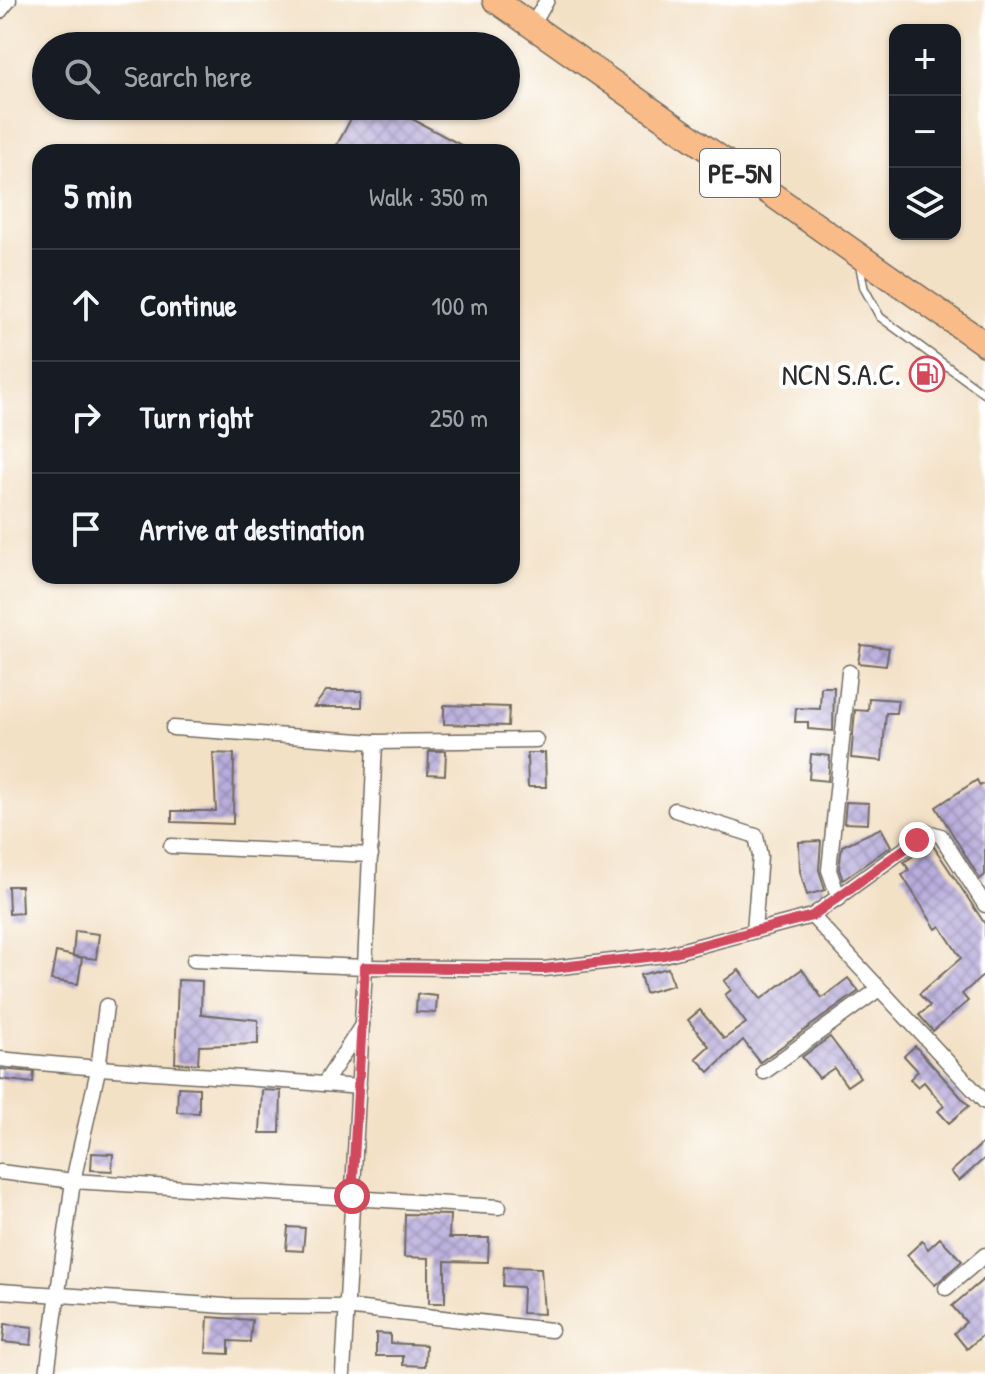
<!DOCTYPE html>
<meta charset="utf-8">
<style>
body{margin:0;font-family:"Patrick Hand",sans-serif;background:#242831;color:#f1f3f6}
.controls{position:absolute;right:24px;top:24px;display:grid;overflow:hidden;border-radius:16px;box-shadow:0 2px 6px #0004}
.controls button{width:72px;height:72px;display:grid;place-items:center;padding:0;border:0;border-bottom:2px solid #363941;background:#171b24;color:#f1f3f6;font:40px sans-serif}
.stop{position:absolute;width:24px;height:24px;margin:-18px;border:6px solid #d1495b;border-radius:50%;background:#fff}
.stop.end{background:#d1495b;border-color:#fff;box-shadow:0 2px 8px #0008}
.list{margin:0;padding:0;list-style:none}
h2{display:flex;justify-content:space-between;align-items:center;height:104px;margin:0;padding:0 32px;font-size:34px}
h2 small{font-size:26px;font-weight:400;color:#9ea1a6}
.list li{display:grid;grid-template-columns:52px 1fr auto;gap:24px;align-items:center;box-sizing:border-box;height:112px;padding:0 32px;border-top:2px solid #363941}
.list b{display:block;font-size:30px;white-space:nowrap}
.list em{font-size:26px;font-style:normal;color:#9ea1a6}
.icon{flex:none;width:44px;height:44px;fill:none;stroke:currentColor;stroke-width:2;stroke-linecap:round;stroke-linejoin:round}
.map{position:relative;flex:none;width:985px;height:1374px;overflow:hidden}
.search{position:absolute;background:#171b24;box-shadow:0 2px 6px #0004;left:32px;top:32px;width:488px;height:88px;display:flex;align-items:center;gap:20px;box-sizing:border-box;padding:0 28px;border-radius:44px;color:#9ea1a6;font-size:30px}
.panel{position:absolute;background:#171b24;box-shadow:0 2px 6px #0004;left:32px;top:144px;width:488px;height:440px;border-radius:24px}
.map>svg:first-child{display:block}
.building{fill:url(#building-cross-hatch)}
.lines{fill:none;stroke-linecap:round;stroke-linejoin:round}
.service-casing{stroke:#716b61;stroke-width:10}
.minor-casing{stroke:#716b61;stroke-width:17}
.trunk-casing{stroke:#716b61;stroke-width:27}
.service{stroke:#fff;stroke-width:7}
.minor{stroke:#fff;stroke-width:14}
.trunk{stroke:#f9bc89;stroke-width:24}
.route{stroke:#d1495b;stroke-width:10}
.labels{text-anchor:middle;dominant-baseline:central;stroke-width:8;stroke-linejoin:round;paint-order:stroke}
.shield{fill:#fff;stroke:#6b6b6b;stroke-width:2}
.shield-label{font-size:28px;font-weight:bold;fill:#2b2b2b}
.poi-label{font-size:30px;fill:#2b2b2b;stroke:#fff;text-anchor:end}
</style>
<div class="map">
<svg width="985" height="1374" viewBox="0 0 985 1374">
<defs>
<pattern id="building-cross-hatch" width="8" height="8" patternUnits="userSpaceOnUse" patternTransform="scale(2)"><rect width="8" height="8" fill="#b8addc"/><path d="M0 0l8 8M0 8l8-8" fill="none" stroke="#968db3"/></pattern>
</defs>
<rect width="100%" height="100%" fill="#fff"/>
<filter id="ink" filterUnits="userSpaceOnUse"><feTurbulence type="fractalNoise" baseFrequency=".0125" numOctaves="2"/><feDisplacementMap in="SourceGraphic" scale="16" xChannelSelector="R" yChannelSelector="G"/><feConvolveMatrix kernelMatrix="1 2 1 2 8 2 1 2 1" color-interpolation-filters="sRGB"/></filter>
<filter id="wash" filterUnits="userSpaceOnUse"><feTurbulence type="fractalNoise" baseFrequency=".006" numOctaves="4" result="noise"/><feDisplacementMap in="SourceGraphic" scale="32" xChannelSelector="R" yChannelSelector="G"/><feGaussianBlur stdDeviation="1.8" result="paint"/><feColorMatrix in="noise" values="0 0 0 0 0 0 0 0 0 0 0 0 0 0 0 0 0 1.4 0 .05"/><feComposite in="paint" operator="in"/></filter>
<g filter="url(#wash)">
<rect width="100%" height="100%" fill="#f3e1c6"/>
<g id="blocks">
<g class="building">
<polygon points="358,106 388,106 474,152 333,152"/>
<polygon points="861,645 889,648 886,666 858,663"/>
<polygon points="821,687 834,687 833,731 808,729 808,722 795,722 796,708 820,709"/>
<polygon points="326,691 362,691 362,707 314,707"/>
<polygon points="869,698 898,700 896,713 886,713 882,761 851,758 855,710 868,711"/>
<polygon points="444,705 509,707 508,726 444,724"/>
<polygon points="429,751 446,751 445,775 428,774"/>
<polygon points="213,753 234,754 233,824 172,822 172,811 216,811"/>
<polygon points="527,753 545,753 546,787 528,787"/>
<polygon points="811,754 830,756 828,781 809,779"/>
<polygon points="977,780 980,786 985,783 985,875 980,879 936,807"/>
<polygon points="846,802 869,803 868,824 844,823"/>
<polygon points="881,828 891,846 843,880 839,869 842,846"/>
<polygon points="821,841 819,870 825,890 807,895 800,871 799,842"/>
<polygon points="932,844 985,924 985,974 962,994 968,1001 933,1031 919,1015 930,1006 919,994 961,958 940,926 936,929 902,875 909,870 904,862"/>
<polygon points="8,886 21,886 22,913 9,914"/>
<polygon points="75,931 99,934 96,959 73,956"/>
<polygon points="56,952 82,958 78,984 51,980"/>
<polygon points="668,968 673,985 645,993 640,975"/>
<polygon points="802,969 822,998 848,978 859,991 760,1062 743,1040 709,1072 696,1058 709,1046 688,1020 700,1010 724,1039 746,1023 725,995 731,990 724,981 739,970 761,999"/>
<polygon points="178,980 202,981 201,1014 258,1020 258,1044 199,1046 198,1064 175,1063"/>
<polygon points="417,994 437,996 436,1013 416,1012"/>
<polygon points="830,1037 860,1077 847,1086 834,1068 819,1078 802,1057"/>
<polygon points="915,1046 969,1106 949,1123 938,1111 944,1106 924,1082 918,1087 910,1079 918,1071 904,1056"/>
<polygon points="0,1069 34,1072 33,1083 0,1079"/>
<polygon points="178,1087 199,1088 199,1113 177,1112"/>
<polygon points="262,1090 281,1091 280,1133 260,1133"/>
<polygon points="985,1141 985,1158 959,1181 951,1172"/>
<polygon points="92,1153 113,1154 112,1171 91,1170"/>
<polygon points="405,1214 450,1215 449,1238 489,1238 488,1262 445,1261 445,1303 429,1303 429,1258 404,1257"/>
<polygon points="288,1227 305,1228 303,1251 286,1250"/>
<polygon points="940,1238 962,1261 935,1285 907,1255 922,1241 928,1249"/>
<polygon points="504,1267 541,1268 544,1314 522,1313 523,1287 503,1286"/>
<polygon points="985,1278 985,1333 967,1349 954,1333 966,1322 952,1306"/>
<polygon points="208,1317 252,1320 250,1342 229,1341 229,1354 206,1353"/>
<polygon points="5,1324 33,1327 31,1345 3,1342"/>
<polygon points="376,1333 390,1334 390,1343 426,1345 425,1366 403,1365 403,1356 376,1356"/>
</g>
</g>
</g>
<g filter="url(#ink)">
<use href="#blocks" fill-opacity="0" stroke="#716b61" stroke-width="2"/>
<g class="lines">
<g class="service-casing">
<polyline id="service" points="859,262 864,288 880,317 985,394"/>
</g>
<g class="minor-casing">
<g id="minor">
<polyline points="0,11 9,0"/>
<polyline points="532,26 547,0"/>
<polyline points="173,728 375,742 536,740"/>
<polyline points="675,810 756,836 760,856 754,931"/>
<polyline points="171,846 371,855"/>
<polyline points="839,899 829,870 849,672"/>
<polyline points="812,916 985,1102"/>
<polyline points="194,960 365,967 375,742"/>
<path d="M0,1059C119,1072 239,1076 359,1087"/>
<polyline points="764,1072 879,989"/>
<polyline points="324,1084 362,1025"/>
<polyline points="0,1172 73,1181 499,1207"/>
<polyline points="946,1288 985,1255"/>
<polyline points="0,1291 226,1306 345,1307 551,1330"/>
<polyline points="47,1374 73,1181 98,1070 106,1006"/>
<polyline points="343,1374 365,967 544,969 664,955 812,916 928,832 941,836 985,905"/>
</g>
</g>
<g class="trunk-casing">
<polyline id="trunk" points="495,0 985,344"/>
</g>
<use href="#service" class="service"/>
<use href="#minor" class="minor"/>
<use href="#trunk" class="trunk"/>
</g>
</g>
<g class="lines" filter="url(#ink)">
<polyline class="route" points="352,1196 365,967 544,969 664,955 812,916 917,840"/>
</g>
<defs>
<g id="fuel-ring" transform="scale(1.8)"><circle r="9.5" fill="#fff" stroke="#d1495b" stroke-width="1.5"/><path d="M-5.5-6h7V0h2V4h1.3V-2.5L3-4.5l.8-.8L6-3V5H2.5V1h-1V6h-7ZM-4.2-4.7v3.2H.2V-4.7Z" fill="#d1495b"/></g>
</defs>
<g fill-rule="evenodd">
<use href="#fuel-ring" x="927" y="374"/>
</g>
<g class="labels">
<rect class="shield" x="700" y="149" width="80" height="48" rx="6"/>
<g class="shield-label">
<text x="740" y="173">PE-5N</text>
</g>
<g class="poi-label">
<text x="901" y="374">NCN S.A.C.</text>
</g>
</g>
</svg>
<div class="controls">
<button>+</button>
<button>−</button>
<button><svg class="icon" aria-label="layers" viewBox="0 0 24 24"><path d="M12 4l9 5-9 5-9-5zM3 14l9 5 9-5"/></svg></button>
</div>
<div class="stop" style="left:352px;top:1196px"></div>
<div class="stop end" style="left:917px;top:840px"></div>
<div class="search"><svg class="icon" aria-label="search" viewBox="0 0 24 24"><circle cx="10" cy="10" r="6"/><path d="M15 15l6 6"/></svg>Search here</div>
<section class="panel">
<h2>5 min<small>Walk · 350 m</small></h2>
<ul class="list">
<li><svg class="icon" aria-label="ahead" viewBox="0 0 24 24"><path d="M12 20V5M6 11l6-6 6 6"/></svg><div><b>Continue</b></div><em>100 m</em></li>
<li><svg class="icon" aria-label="right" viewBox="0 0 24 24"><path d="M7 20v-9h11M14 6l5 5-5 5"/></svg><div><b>Turn right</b></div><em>250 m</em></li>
<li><svg class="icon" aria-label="arrive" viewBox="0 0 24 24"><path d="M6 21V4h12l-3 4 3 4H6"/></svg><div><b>Arrive at destination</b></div></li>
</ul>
</section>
</div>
